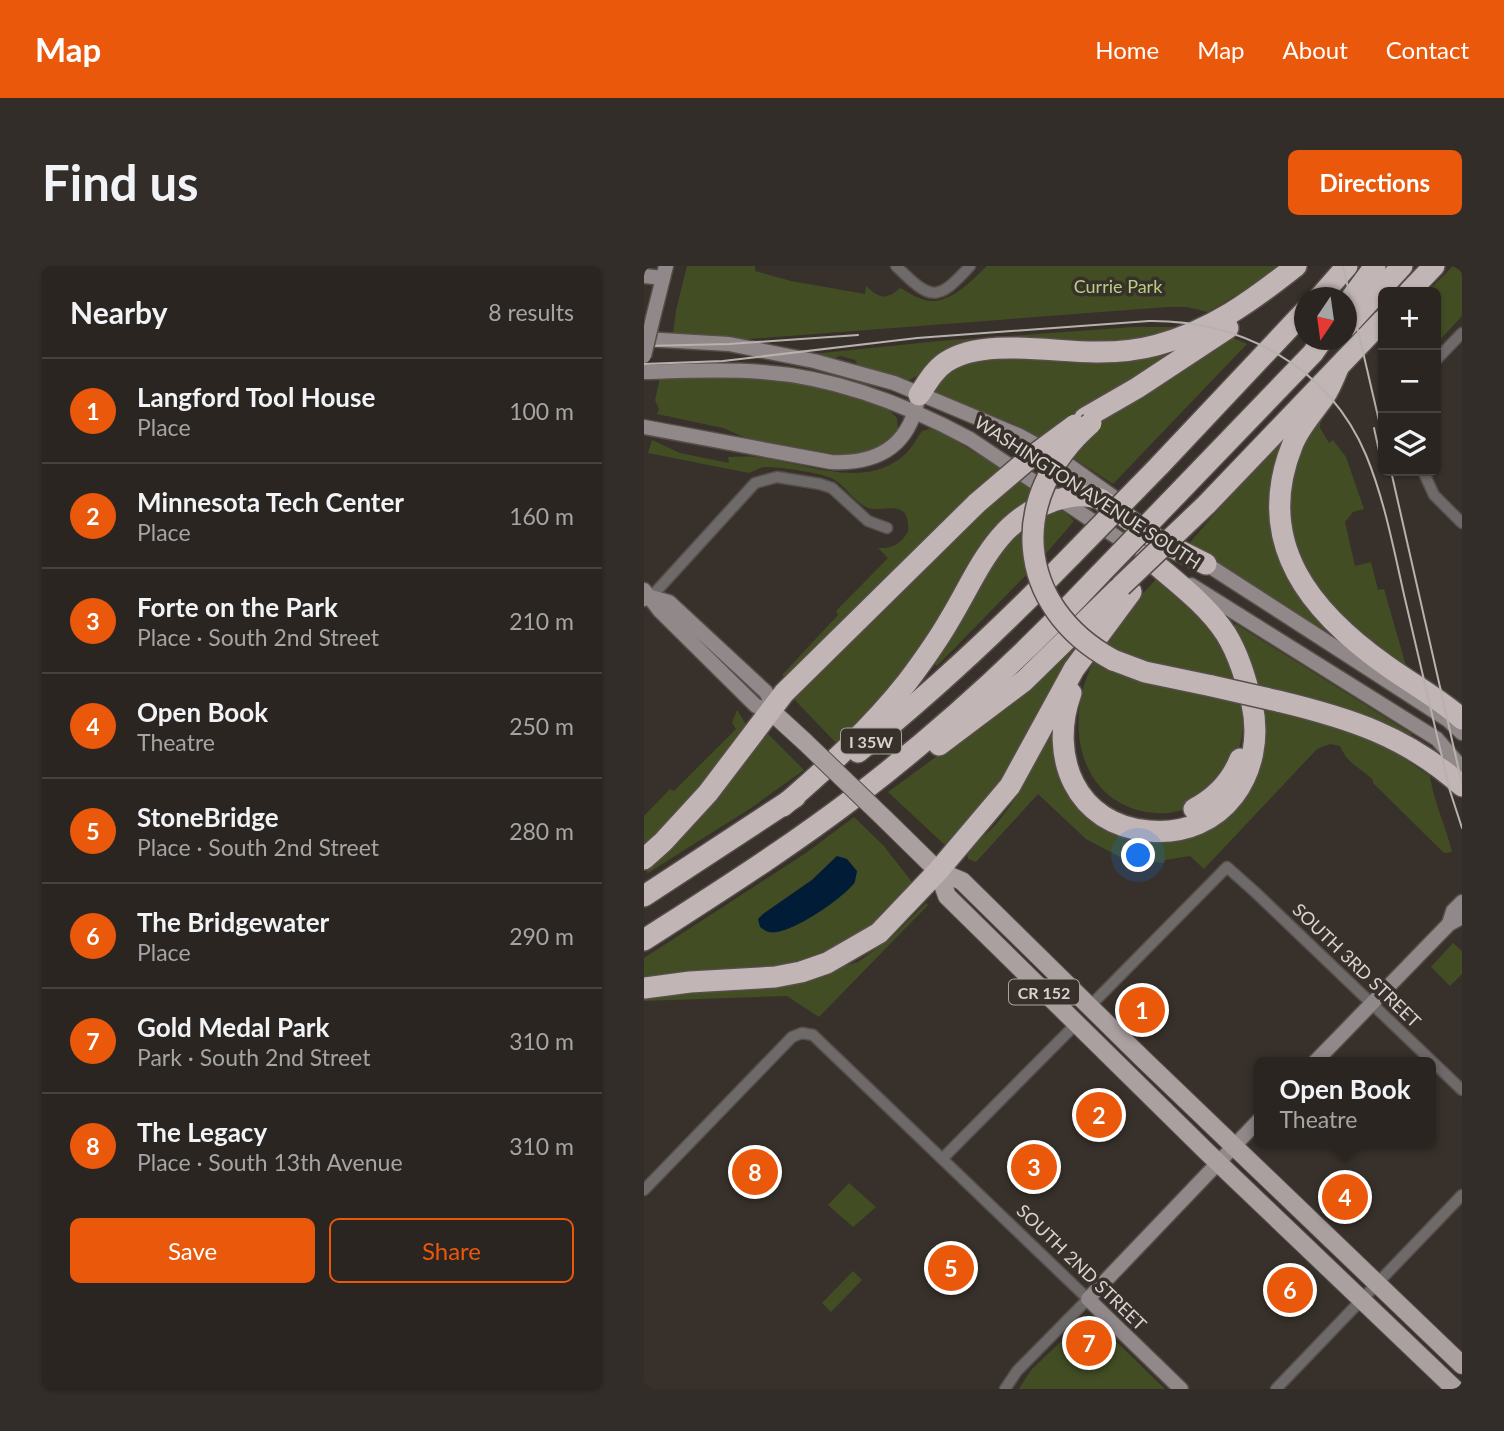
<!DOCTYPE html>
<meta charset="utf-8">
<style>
body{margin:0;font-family:Lato,sans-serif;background:#322d29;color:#f1f3f6}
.controls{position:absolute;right:21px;top:21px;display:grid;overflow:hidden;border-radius:10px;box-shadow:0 2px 5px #0004}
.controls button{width:63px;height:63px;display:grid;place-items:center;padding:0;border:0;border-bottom:2px solid #46423e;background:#2a2520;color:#f1f3f6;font:35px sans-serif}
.compass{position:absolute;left:650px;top:21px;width:63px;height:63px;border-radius:50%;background:#2a2520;box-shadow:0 2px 5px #0004;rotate:193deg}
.you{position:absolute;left:495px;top:590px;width:24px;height:24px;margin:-18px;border:5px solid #fff;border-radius:50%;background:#1a73e8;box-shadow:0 0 0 10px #1a73e833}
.badge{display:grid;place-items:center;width:46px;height:46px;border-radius:50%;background:#ea580c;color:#fff;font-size:23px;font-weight:700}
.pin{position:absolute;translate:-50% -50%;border:4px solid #fff;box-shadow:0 2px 7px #0006}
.popup{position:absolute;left:610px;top:791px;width:182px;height:91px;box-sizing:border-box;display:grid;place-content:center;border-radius:10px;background:#2a2520;filter:drop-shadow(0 2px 5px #0005);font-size:23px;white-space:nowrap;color:#a5a5a5}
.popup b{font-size:26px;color:#f1f3f6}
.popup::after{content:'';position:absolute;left:50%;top:100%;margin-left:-14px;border:14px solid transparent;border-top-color:#2a2520}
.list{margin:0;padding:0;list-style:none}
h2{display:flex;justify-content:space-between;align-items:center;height:91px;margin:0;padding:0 28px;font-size:30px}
h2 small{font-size:23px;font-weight:400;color:#a5a5a5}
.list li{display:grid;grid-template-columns:46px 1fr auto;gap:21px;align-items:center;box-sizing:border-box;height:105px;padding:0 28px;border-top:2px solid #46423e}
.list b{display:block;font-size:26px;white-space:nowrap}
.list p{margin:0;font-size:23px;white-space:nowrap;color:#a5a5a5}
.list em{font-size:23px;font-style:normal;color:#a5a5a5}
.actions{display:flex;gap:14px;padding:21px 28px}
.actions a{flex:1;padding:16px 0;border:2px solid #ea580c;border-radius:10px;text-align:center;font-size:24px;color:#ea580c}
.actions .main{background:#ea580c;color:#fff}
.icon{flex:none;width:38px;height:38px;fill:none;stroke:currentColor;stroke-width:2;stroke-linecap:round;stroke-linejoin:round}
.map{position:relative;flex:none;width:818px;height:1123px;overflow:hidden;border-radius:10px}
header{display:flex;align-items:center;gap:42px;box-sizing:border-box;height:98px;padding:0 35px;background:#ea580c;color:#fff}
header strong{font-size:33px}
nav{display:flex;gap:38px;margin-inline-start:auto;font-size:24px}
.intro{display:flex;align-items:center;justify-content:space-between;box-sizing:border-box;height:168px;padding:0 42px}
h1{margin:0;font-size:49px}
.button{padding:18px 32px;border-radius:10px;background:#ea580c;color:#fff;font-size:24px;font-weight:700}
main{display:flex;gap:42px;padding:0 42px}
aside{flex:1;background:#2a2520;border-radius:10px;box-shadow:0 2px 5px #0004}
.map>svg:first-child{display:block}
.green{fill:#424d24;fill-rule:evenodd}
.water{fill:#001c37}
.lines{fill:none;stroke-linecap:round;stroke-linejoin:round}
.street-casing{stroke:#554e49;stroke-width:13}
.secondary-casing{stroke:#554e49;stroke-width:17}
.primary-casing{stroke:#554e49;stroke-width:20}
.highway-casing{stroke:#554e49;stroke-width:24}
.street{stroke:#6f6a6a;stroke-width:10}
.secondary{stroke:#918889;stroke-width:14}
.primary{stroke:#aba0a0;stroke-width:18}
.highway{stroke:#c2b5b5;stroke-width:21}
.tram{stroke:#b7b2ad;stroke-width:2}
.secondary-bridge-casing{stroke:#554e49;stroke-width:17;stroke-linecap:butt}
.primary-bridge-casing{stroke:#554e49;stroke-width:20;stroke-linecap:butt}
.highway-bridge-casing{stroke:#554e49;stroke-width:24;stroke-linecap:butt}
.secondary-bridge{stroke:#918889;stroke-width:14}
.primary-bridge{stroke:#aba0a0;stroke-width:18}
.highway-bridge{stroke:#c2b5b5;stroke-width:21}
.labels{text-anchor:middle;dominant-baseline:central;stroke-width:7;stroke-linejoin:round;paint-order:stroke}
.shield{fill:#38312b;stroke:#a8a29e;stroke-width:2}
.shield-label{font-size:16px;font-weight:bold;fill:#d8d3cf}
.park-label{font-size:18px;fill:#b8cf7e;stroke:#38312b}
.street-label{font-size:18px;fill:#d8d3cf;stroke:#38312b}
</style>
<header>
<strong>Map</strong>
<nav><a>Home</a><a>Map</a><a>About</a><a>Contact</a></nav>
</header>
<div class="intro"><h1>Find us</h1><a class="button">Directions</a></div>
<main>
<aside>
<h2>Nearby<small>8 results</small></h2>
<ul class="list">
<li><span class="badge">1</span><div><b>Langford Tool House</b><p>Place</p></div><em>100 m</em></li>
<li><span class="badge">2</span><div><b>Minnesota Tech Center</b><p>Place</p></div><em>160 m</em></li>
<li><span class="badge">3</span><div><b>Forte on the Park</b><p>Place · South 2nd Street</p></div><em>210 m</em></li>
<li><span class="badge">4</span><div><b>Open Book</b><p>Theatre</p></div><em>250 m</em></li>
<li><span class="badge">5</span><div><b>StoneBridge</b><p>Place · South 2nd Street</p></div><em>280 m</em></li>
<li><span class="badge">6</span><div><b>The Bridgewater</b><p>Place</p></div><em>290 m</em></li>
<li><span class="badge">7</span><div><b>Gold Medal Park</b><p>Park · South 2nd Street</p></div><em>310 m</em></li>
<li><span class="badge">8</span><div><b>The Legacy</b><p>Place · South 13th Avenue</p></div><em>310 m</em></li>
</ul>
<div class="actions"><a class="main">Save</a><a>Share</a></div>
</aside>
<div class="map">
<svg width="818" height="1123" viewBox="0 0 818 1123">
<rect width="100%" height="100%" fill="#38312b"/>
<g class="green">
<path d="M43,0H111V5L147,15L221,28L222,20C235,32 242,35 256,22C264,26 272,32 281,34C305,40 327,15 343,0H635L601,24L564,46L543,41H523L92,74L29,68L32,44Z"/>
<polygon points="809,0 818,6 818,50 792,78 792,26 783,26"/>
<polygon points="489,61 539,61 475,81 343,75 265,114 258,114 215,101 211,94 196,90 189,93 169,88 295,75"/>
<polygon points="587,71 603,78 469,218 423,188 452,159"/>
<polygon points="549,72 401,174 368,157 285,126 312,96"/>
<polygon points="108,111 165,117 244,143 253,152 254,163 242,175 231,182 203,190 107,174 79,162 13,148 15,143 11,134 16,112"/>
<polygon points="677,148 676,162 685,177 689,174 702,191 720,243 709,246 701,256 711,300 727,296 734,324 740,323 762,400 727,377 677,337 643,260 647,193"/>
<path d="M286,163L293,164L359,203L144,415L138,409L194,349L192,345L244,292L234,282C248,283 256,278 264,266C267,228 236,249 222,241C209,235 202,220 189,213C180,207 131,200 120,201C115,202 110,205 105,207L4,187L8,174L36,187L85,197L84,191C93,191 103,190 111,191C156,195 213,223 254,194C265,187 271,175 278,165Z"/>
<polygon points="642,164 631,253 694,367 690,372 543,280"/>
<path d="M373,212L389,223L385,239C353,249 336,281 318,307L322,310L250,424L193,478L147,430Z"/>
<polygon points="417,243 430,255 398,292 397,251"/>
<polygon points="382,260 385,306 293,400 285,393 359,279"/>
<polygon points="515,310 569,358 599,421 502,401 459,382 481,347"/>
<polygon points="592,358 768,468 764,472 611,424 588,360"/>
<polygon points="428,379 437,386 366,508 303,581 244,526 319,471"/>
<path d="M450,395L479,409L600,435C601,459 597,492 581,511C576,516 570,520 564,525C558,530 551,537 544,541C530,549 512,548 497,545C429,528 422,447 450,395Z"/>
<path d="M613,438L686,454L755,482L753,488L786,510C790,537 802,560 808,586L800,587L729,517V514C716,501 704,499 696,480L686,478L673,483L560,603L546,590L521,594L520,597L478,592L442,573L394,528L332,596L324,593L323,583C365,556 386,508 406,464L413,466L418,502L480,564L581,545Z"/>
<polygon points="93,444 103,460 107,462 0,587 0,550 26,523 30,525 92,463 88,457"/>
<polygon points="123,467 160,504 107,542 4,607 1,603 35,573 116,468"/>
<path d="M210,551L239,579L268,616L221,667L155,700L0,717V692L162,587ZM193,590L151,660L119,648L168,614Z"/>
<polygon points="282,637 284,639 175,751 143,730 0,735 0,726 156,714 214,696 247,672"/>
<polygon points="809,677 818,685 818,708 806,720 787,701"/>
<polygon points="205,917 232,941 209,961 184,939"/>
<polygon points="209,1005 218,1014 187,1046 178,1037"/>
<polygon points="445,1049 521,1123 375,1123 387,1104"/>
</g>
<path class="water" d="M193,590L203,593L213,605C213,606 211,615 211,616C201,631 144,671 125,666C122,666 118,662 116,661L114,653L119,648L168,614Z"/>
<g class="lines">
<g class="street-casing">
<g id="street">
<path d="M252,0C286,33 292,38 326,0"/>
<polyline points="792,94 818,67"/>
<polyline points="779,205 790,229 818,257"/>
<polyline points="7,331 111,217 133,211 176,218 188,222 224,255 243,262"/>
<polyline points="446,740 583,601 611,626 818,824"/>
<polyline points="298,893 432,758"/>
<polyline points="0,924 148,771 158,767 169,769 444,1033 373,1105 361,1123"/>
<polyline points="632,1123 818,929"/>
</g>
</g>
<g class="secondary-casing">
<g id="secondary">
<polyline points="0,10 19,12"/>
<polyline points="9,52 22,0"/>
<polyline points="0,73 85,78 170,95 250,117 374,169 409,188 472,233"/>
<path d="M0,106C39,105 79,103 118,106C190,111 263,139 326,173L489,282"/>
<path d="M0,161L187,196C231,198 263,182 273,137"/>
<polyline points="556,294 804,454 818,467"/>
<polyline points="547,319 793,473 818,502"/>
<polyline points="0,324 16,345 112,440 126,444 126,434 122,426 25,336 7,331 0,333"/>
<polyline points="805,658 809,645 818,636"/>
<polyline points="671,796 805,658 818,651"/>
<polyline points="537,1123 444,1033 615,854"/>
</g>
</g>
<g class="primary-casing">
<g id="primary">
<polyline points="126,444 161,476"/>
<polyline points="241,553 294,605 318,615 498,792 818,1099"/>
<polyline points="294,605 303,630 563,886 811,1123"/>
</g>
</g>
<g class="highway-casing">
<g id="highway">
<polyline points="765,26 790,0"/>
<polyline points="675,32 703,0"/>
<polyline points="702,39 731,0"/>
<polyline points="702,61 758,0"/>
<path d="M694,102C690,112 686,122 680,131C669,147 655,161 648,180C609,278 668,347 743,400C768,418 796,433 818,453"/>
<path d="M275,129C283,117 290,104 302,96C340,71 411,87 455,86C474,86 495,84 513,79C567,65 609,34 652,0"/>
<polyline points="441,152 493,122 584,62"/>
<polyline points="515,200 660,46"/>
<polyline points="540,221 669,87 678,74"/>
<polyline points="562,239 739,54"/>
<polyline points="469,394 501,406 568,420"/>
<path d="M427,427C404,491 432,559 505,565C579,572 623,506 608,438C602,414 595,389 582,368C562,337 529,314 502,290"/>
<path d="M634,435C705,452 762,470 818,520"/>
<polyline points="295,479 380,415 474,323"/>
<path d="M214,486C291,424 359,360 428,289"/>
<path d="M139,540C183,502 228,461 264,415C279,395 294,374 306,353C335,305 351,255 409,235C426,230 440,227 456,233L512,273L562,298"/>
<path d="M550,543C571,532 587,516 596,493"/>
<polyline points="0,593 19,576 64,527 140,427 333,237"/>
<polyline points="0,630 151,531"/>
<path d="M0,674C73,627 146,581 215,528C302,461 382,387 457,307"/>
<polyline points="0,722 46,716 131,711 157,706 183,697 235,667 294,605 366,520 430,403 487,326"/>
</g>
</g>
<use href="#street" class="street"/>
<use href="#secondary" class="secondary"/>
<use href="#primary" class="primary"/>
<use href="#highway" class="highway"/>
<g class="tram">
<polyline points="699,0 739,172"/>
<polyline points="0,80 85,78 214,69"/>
<path d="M0,98L79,95L273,72L505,55C598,54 685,101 722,189C741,235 750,285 761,333C776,397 791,461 806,525L818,562"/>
<polyline points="730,162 739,203"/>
<polyline points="747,205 818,518"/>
</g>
<g class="secondary-bridge-casing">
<polyline id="secondary-bridge" points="0,90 9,52"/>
</g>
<g class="primary-bridge-casing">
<polyline id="primary-bridge" points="161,476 241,553"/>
</g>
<g class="highway-bridge-casing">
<g id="highway-bridge">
<path d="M447,157C363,230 370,340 469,394"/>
<polyline points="333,237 381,196 431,159"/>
<polyline points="428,289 515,200"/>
<polyline points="457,307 540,221"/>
<polyline points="477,320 562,239"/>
<polyline points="568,420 634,435"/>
</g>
</g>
<use href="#secondary-bridge" class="secondary-bridge"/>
<use href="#primary-bridge" class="primary-bridge"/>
<use href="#highway-bridge" class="highway-bridge"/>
</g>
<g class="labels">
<g class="shield">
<rect x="197" y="462.5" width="60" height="25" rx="5"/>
<rect x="365" y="713.5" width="70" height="25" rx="5"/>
</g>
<g class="shield-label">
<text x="227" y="475">I 35W</text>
<text x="400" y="726">CR 152</text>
</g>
<g class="park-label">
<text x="474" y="20">Currie Park</text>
</g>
<g class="street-label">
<text transform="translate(444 226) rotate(33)">WASHINGTON AVENUE SOUTH</text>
<text transform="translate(713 699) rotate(44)">SOUTH 3RD STREET</text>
<text transform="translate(438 1001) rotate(44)">SOUTH 2ND STREET</text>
</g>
</g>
</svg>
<div class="controls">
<button>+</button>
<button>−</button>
<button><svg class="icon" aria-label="layers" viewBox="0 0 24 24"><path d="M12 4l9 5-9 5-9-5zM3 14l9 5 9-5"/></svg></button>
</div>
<svg class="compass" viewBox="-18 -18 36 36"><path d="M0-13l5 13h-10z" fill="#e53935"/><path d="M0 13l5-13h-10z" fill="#a5a5a5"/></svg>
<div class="you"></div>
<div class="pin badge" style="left:498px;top:744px">1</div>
<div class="pin badge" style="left:455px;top:849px">2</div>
<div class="pin badge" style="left:390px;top:901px">3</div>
<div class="pin badge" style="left:701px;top:931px">4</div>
<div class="popup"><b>Open Book</b>Theatre</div>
<div class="pin badge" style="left:307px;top:1002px">5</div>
<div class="pin badge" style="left:646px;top:1024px">6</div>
<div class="pin badge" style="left:445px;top:1077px">7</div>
<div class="pin badge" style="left:111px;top:906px">8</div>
</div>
</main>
